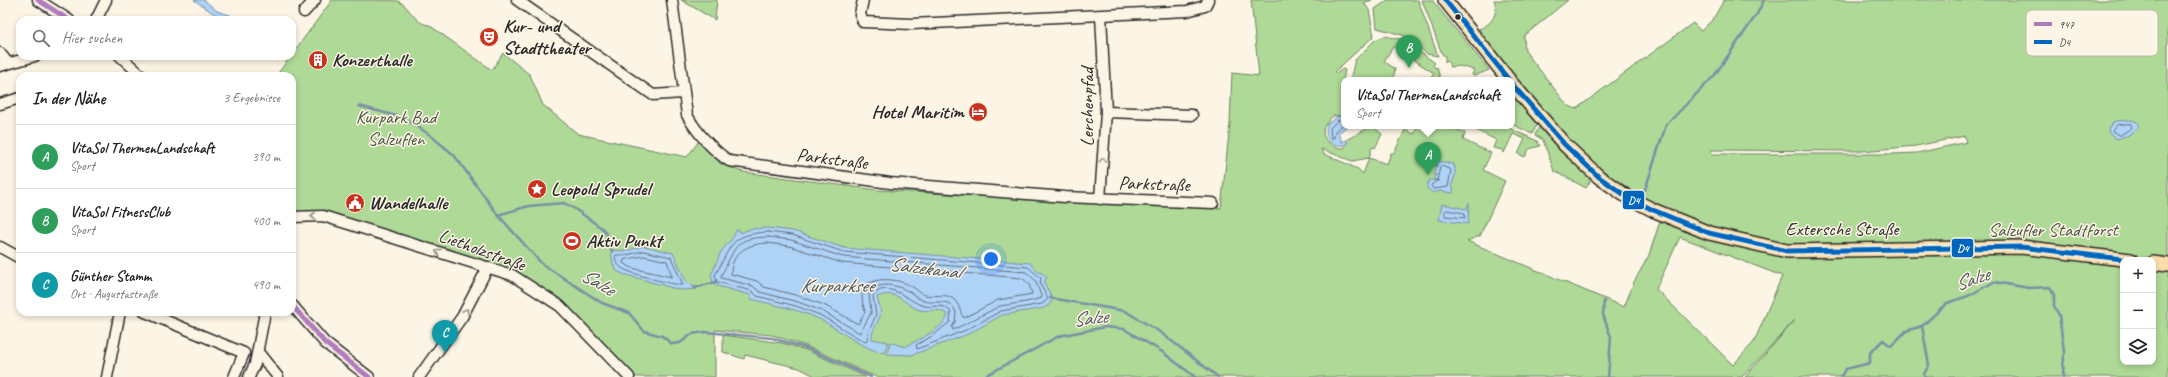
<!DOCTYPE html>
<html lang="de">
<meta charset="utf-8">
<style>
body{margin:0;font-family:Caveat,sans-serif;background:#f2f2f2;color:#222}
.controls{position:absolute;right:12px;bottom:12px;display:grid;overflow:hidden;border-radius:8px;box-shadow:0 2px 6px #0003}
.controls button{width:36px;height:36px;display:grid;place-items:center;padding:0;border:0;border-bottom:1px solid #e0e0e0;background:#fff;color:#222;font:20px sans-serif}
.you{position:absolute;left:991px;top:259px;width:14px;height:14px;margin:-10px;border:3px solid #fff;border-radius:50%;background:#1a73e8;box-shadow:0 0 0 6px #1a73e833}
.badge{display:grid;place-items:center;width:26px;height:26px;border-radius:50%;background:#d93025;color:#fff;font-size:13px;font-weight:700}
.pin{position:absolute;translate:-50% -33px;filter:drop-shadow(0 1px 2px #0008)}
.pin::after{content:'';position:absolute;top:21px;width:14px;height:12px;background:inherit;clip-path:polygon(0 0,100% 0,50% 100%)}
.popup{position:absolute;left:1341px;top:77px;width:174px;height:52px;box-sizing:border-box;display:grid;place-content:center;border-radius:8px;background:#fff;filter:drop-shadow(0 1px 3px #0005);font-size:13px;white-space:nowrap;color:#767676}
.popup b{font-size:15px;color:#222}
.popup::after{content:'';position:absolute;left:50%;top:100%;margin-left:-8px;border:8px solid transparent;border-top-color:#fff}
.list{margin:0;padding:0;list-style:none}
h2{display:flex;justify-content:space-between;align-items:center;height:52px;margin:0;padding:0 16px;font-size:17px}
h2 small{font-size:13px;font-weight:400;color:#767676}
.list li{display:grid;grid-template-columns:26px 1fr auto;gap:12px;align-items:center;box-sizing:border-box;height:64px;padding:0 16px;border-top:1px solid #e0e0e0}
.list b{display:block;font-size:15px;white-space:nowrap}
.list p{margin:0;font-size:13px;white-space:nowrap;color:#767676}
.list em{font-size:13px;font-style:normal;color:#767676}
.icon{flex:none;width:22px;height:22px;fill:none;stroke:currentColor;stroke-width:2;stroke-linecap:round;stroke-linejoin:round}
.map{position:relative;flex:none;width:2168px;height:377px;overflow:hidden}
.search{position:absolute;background:#fff;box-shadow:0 2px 6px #0003;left:16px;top:16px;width:280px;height:44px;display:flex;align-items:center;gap:10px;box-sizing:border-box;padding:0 14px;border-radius:12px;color:#767676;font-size:15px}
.panel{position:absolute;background:#fff;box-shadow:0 2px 6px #0003;left:16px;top:72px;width:280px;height:244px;border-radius:12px}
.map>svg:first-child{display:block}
.green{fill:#aed997;stroke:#6c8261;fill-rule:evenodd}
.water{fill:#afd3f7;stroke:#7a90a5}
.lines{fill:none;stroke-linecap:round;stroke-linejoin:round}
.shore{stroke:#606e7d;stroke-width:1}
.stream{stroke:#7a90a5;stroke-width:2.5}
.minor-casing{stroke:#2b2b2b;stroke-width:13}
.major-casing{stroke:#2b2b2b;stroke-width:16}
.minor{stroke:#fcf5e5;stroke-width:10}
.major{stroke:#faddab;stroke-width:13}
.bus-1-casing{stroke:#fcf5e5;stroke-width:8}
.bus-2-casing{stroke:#fcf5e5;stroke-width:8}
.bus-1{stroke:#b07bbd;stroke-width:5}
.bus-2{stroke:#0065bd;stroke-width:5}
.oneway{stroke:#949088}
.bus-dot{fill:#2b2b2b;stroke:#fcf5e5;stroke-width:1.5}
.labels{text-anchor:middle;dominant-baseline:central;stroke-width:3;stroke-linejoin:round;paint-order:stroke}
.poi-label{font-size:19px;font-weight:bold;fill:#2b2b2b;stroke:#fcf5e5;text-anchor:start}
.street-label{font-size:19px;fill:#2b2b2b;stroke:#fcf5e5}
.park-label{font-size:19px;fill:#4c5646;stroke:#fcf5e5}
.water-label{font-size:20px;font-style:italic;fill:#4c555e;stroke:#fcf5e5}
.key{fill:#fcf5e5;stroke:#bdb8ad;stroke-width:1}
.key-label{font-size:11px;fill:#2b2b2b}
.line-badge{stroke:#fcf5e5;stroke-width:1.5}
.badge-label{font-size:11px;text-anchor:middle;font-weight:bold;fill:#fff}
</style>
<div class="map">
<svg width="2168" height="377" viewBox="0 0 2168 377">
<rect width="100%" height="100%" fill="#fcf5e5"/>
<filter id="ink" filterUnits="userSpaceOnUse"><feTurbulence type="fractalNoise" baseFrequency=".025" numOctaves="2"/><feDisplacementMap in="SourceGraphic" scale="8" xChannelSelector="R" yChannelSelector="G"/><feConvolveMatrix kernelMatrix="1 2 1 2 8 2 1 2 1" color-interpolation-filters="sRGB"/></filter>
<g filter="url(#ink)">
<g class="green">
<path d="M332,0C343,0 391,0 398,1C411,7 414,24 429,25L492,70L503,53L530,75L543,105L578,134L687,157L699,141L721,164L743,172L877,190L1100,203L1221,208L1230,124L1232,73L1259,76L1251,0H1372L1364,3L1369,10L1374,36L1334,72L1336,74L1343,69L1345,70L1342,85L1344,86V104H1342L1341,109L1344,110V115L1333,116C1331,118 1326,123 1325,125C1318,138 1333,149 1344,148L1347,144L1346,140L1372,126L1382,134L1375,148L1372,147L1369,158L1387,164L1391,153H1394L1405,130L1414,134L1418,126H1449L1465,133L1463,140L1491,153L1483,170L1505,181L1480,236L1467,241L1624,307L1634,282L1649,255L1661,218L1599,170L1522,90L1481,38L1479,29C1492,24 1499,14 1494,0H1568L1524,36L1525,51L1567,105L1576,109L1693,23L1701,31L1713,19L1724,0H2168V377H1745L1795,320L1742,377H876L806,346L772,335L715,330V377H635L562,303L513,272L322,213L292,211V76H276ZM1965,136L1967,142L1917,153L1893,154H1712L1711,150L1862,151L1916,146ZM1321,149L1352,161L1369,158L1363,174L1358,169L1324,154ZM1680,237L1782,276L1754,342L1733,365L1656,289ZM2123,260H2153V362H2123Z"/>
<polygon points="681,0 717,0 715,20"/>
<polygon points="1388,0 1418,0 1438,56 1427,54 1406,36 1377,28 1375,9"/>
<polygon points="1422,0 1432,0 1489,70 1474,76 1472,75 1474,70 1460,66 1450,67 1448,61 1445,62 1445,56 1442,54"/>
<polygon points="1385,36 1404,40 1435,63 1433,65 1435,68 1437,67 1440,78 1430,80 1434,73 1393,47 1384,61 1395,69 1393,80 1350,80 1355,60 1375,40"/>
<polygon points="1512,95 1537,125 1532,134 1512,124"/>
<polygon points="1468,126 1505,126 1537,141 1540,146 1529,149 1525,157 1518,154 1525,139 1513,134 1504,153 1503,150 1493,148 1496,140"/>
<polygon points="1539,127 1560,151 1589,177 1590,181 1586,188 1554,171 1543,140 1535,135"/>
<polygon points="723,335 782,343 806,350 866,377 817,377 799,368 745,355 744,359 723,352"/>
</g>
<g class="water">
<polygon points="194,0 204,0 217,11 230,15 234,20 223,20"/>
<path d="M1338,116L1344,118V126H1348L1338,133L1342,142L1346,140L1348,142L1344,145C1329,147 1324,137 1327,124Z"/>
<polygon points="2132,120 2137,122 2139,127 2129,135 2117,139 2108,132 2109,127 2115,121"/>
<polygon points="1438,161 1448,163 1448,165 1449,163 1453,164 1452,166 1455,166 1455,176 1451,187 1454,189 1453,193 1439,191 1433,193 1427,188 1427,184 1430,180 1439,181 1434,179 1434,176 1437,175 1434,175 1434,173"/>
<polygon points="1469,203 1468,224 1439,220 1442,204 1466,209"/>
<path d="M768,228L793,231L844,248L1030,263L1037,271L1047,276L1044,283L1053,299L1049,305L1044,308L1002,315L968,334L912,355L887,354L890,342L905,347C916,341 945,328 948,315C940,307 930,312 920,310C904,305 898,288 877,297C878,303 882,309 880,316C878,324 871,330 872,339L888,342L884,353C860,348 841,330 819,319C798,309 774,305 751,299V295L714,285L711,275C715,268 717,261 720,254C724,246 734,240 736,230L740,231V233L750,229Z"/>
<polygon points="644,246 673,253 686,281 697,289 680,290 623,274 617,271 613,264 611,250 625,251"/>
</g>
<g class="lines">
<g class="shore">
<polyline points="1344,123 1338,120 1330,128 1331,138 1334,138 1335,131 1344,124"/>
<polygon points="2131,124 2132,128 2120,135 2112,131 2117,125"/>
<polygon points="1442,166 1451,170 1448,187 1433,189 1431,185 1437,181 1440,167"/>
<polygon points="1447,210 1464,213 1465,218 1445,216 1445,212"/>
<path d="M768,232L792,235L844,252L1028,267L1041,278L1040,284L1048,299L1042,304L1001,311L966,330L917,349L916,345L932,336L950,322L951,312L945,307C937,305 928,308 921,305C909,301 886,278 873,296L876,315L868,333L867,341L865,342L820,315L796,306L757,296L752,291L717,282L715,275C732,246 729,234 768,232Z"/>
<path d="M768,237L791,240L843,257L1026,272L1035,280L1042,298L1026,302L1000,306L953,330L952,327L955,322L956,313C951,295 934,306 922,300C916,298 912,292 906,290C895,284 876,282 869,293L871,313L860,333L822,311L798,302L760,292L753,286L721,278C721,273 724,271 726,266C737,242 740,238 768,237Z"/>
<path d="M767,243L789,246L842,263L1022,278L1029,284L1032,294L998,300L964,318C959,313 961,304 952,298C944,293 935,297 925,295C919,293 914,286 907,284C894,278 862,275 862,297C862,302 864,307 865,312L858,324L824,305L799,296L764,287L757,281L731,274C731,252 748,244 767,243Z"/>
<path d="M644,251L671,257L683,285C677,286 627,273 622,268C617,265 614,259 616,255H626Z"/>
<polygon points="644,256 667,261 672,277 632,268 623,263 624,260"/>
</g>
<g class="stream">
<polyline points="359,106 404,118 430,135 454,155 498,215 542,264 602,303 629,313 644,331 662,336 672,344 680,343 692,334 705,332 772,338 806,348 871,377"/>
<polyline points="1644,193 1666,125 1714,76 1757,14 1764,0"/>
<polyline points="498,215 529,206 564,203 575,209 603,229 607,235 612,252"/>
<polyline points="694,288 716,282"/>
<polyline points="1050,298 1125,311 1160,332 1218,377"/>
<polyline points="1604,301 1603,315 1611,337 1608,377"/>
<polyline points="983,377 1059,336 1105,327 1124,329 1161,351 1195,377"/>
<polyline points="1840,377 1846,369 1870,363 1870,353 1883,340 1891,346 1906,331 1922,326"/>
<polyline points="1925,377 1924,374 1929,365 1922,326 1947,303 1968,296 1994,282 2029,288 2050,287 2054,295 2054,306 2059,315 2064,351 2063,377"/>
</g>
<g class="minor-casing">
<g id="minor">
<polyline points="38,0 69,20"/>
<polyline points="517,0 653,95 683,93"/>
<path d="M672,0L687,115C696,132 713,150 729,161L890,183L1065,197L1213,203"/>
<polyline points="863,0 860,14 863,22 912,24 1187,11 1205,6 1208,0"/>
<polyline points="304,12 315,0"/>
<polyline points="96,20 106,0"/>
<polyline points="0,53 8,63"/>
<polyline points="120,56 142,76"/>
<polyline points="0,66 35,56"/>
<polyline points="0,104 20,98"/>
<polyline points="1106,112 1192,115"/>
<polyline points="1100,199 1106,112 1101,16"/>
<polyline points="292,217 323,216 512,275 560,306 629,377"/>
<polyline points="0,247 20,258"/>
<polyline points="292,305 325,343 369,377"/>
<polyline points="145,312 244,353 234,377"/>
<polyline points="258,352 278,377"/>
<polyline points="107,377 120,312"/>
<polyline points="249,377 255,364 265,312"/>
<polyline points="419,377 462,317 488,267"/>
</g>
</g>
<g class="major-casing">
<g id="major">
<polyline points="1445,0 1509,80"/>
<polyline points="1512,84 1565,145 1599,177 1626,196 1653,210 1709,233 1787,251 2021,247 2131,260"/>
<polyline points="2153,263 2168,265"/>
</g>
</g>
<use href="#minor" class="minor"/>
<use href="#major" class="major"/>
<g class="bus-1-casing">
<g id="bus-1">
<polyline points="38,0 69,20"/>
<polyline points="292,305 325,343 369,377"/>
</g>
</g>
<g class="bus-2-casing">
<g id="bus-2">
<polyline points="1445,0 1509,80"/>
<polyline points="1512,84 1565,145 1599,177 1626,196 1653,210 1709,233 1787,251 2021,247 2131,260"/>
</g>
</g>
<use href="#bus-1" class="bus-1"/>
<use href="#bus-2" class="bus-2"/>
</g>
<defs><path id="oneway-chevron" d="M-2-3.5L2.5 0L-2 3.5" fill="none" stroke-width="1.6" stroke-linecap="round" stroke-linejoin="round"/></defs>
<g class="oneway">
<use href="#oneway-chevron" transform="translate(1103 160) rotate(-86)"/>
<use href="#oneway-chevron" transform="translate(313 216) rotate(-180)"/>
<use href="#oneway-chevron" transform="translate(438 252) rotate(-163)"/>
<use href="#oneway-chevron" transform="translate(466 311) rotate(-62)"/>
</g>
</g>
<defs>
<g id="theatre-disc" transform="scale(1)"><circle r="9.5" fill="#c8321e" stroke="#fcf5e5"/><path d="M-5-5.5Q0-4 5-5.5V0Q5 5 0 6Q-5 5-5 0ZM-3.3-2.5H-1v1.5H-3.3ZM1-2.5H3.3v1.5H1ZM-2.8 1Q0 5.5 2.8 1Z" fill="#fff"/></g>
<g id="building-disc" transform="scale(1)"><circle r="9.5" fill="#c8321e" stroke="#fcf5e5"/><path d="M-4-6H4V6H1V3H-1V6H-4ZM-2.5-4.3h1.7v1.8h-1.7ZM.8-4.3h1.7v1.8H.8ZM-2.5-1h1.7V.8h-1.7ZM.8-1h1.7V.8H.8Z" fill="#fff"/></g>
<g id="hotel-disc" transform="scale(1)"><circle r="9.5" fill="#c8321e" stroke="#fcf5e5"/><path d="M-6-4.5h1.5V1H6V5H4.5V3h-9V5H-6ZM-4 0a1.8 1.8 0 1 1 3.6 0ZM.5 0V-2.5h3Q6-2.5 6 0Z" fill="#fff"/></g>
<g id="sight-disc" transform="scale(1)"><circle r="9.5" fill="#c8321e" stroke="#fcf5e5"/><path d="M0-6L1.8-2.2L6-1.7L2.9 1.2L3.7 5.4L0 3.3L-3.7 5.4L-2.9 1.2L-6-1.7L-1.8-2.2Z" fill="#fff"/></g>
<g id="civic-disc" transform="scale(1)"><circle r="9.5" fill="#c8321e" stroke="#fcf5e5"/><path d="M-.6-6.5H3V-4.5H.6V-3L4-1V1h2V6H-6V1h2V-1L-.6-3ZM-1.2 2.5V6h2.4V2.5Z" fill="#fff"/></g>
<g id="stadium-disc" transform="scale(1)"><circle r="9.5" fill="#c8321e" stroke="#fcf5e5"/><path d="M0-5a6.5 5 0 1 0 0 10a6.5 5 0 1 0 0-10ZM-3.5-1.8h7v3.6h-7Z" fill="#fff"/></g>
</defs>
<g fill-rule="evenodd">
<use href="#theatre-disc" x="489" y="37"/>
<use href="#building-disc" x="318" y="60"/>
<use href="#hotel-disc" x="978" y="112"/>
<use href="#sight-disc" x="537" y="189"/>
<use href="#civic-disc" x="355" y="203"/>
<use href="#stadium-disc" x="572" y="241"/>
</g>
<circle class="bus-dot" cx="1458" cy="17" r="3.5"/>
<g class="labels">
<g class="poi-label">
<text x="503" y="26">Kur- und<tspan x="503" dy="22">Stadttheater</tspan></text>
<text x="332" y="60">Konzerthalle</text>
<text x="964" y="112" text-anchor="end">Hotel Maritim</text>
<text x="551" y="189">Leopold Sprudel</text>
<text x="369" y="203">Wandelhalle</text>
<text x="586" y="241">Aktiv Punkt</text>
</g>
<g class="street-label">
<text transform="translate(1087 107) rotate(-90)">Lerchenpfad</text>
<text transform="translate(832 159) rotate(7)">Parkstraße</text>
<text transform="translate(1154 184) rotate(2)">Parkstraße</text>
<text x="1842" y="229">Extersche Straße</text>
<text transform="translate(482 250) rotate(20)">Lietholzstraße</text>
</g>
<g class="park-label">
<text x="396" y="117">Kurpark Bad<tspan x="396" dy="22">Salzuflen</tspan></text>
<text x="2053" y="230">Salzufler Stadtforst</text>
</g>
<g class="water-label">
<text transform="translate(925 268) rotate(7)">Salzekanal</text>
<text transform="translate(1972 279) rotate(-19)">Salze</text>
<text transform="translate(598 282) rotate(30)">Salze</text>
<text x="837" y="285">Kurparksee</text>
<text transform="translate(1090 318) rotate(-7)">Salze</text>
</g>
</g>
<rect x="2026" y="10" width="132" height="46" rx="6" class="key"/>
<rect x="2034" y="22" width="18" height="4" fill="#b07bbd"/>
<rect x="2034" y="40" width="18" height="4" fill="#0065bd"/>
<g class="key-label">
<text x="2059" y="28">947</text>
<text x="2059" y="46">D4</text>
</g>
<g class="line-badge">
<rect x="1622" y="190" width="23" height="20" rx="4" fill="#0065bd"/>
<rect x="1951" y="238" width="23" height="20" rx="4" fill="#0065bd"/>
</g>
<g class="badge-label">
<text x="1634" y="204">D4</text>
<text x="1963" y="252">D4</text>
</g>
</svg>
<div class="controls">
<button>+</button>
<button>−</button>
<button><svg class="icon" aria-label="layers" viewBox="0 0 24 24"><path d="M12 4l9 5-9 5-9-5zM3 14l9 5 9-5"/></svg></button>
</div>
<div class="you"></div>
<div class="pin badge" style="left:1428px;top:175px;background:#2e9e5b">A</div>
<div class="popup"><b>VitaSol ThermenLandschaft</b>Sport</div>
<div class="pin badge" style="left:1409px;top:68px;background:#2e9e5b">B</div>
<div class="pin badge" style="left:445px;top:353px;background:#0f9aa8">C</div>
<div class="search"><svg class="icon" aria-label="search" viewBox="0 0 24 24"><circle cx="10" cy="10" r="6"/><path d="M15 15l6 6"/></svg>Hier suchen</div>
<section class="panel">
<h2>In der Nähe<small>3 Ergebnisse</small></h2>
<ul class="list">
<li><span class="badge" style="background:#2e9e5b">A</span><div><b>VitaSol ThermenLandschaft</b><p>Sport</p></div><em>390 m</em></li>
<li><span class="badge" style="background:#2e9e5b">B</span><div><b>VitaSol FitnessClub</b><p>Sport</p></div><em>400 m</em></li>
<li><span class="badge" style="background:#0f9aa8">C</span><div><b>Günther Stamm</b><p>Ort · Augustastraße</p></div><em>490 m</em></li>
</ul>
</section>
</div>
